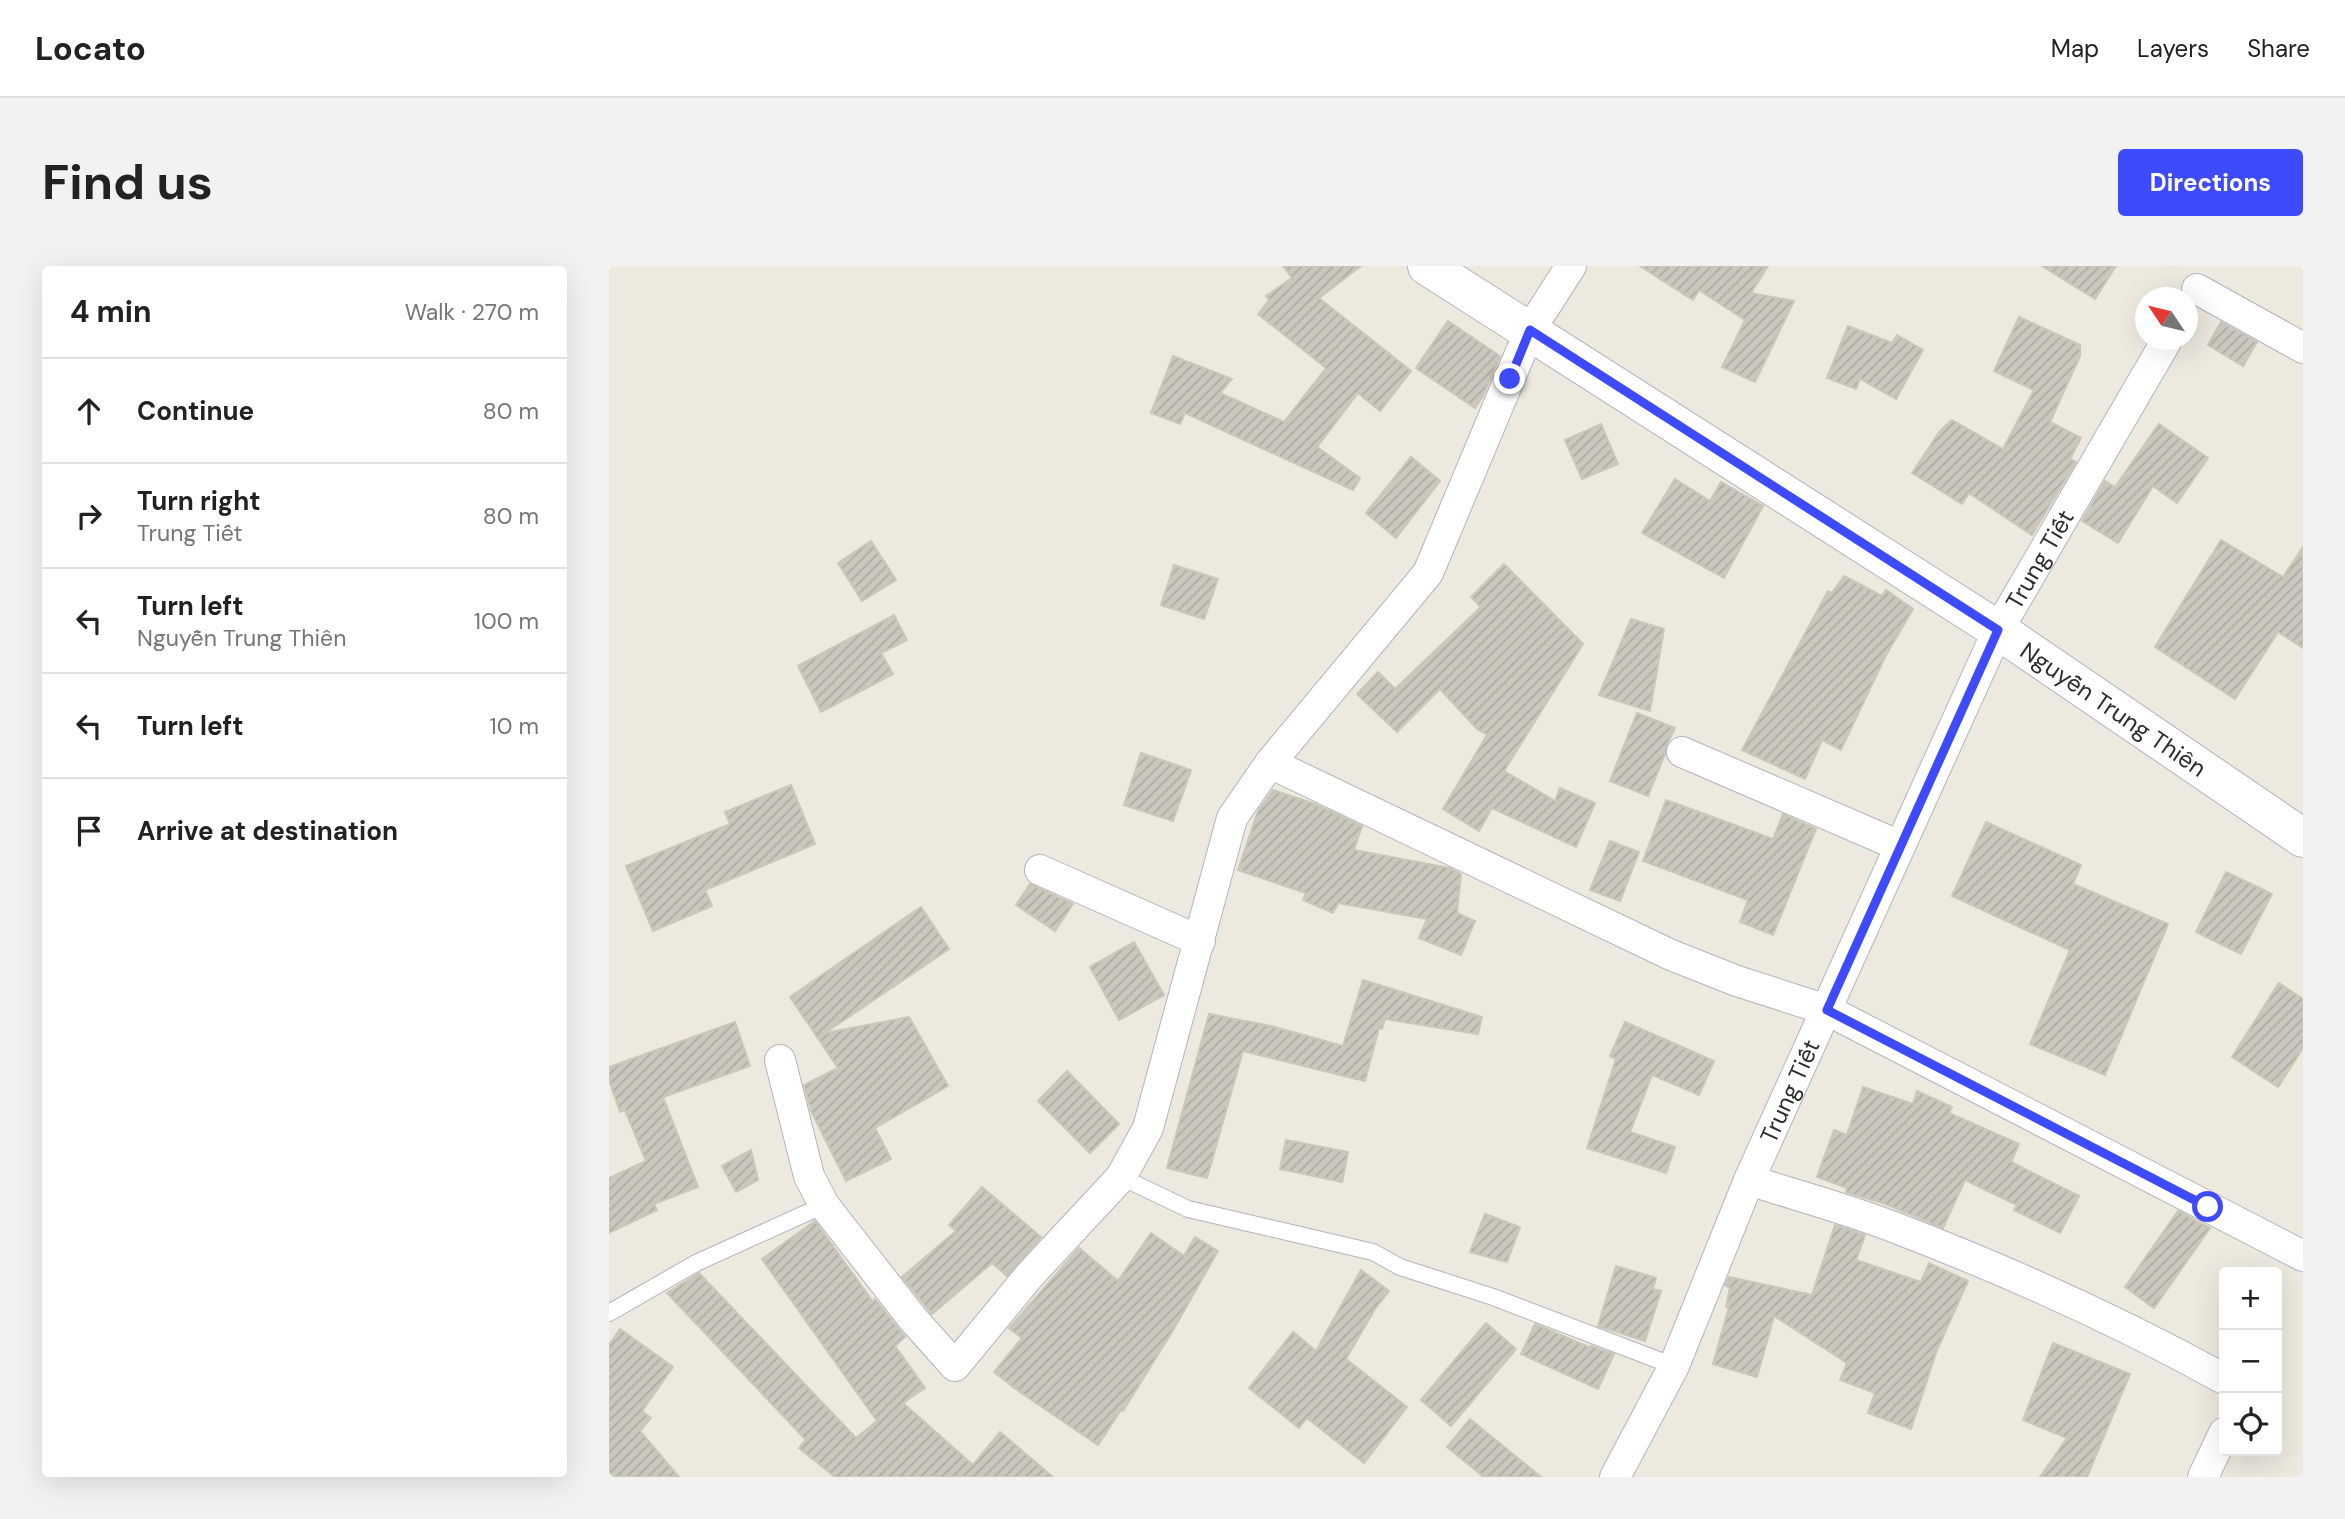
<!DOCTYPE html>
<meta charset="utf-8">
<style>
body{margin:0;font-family:"DM Sans",sans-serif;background:#f2f2f2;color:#222}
.controls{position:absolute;right:21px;bottom:21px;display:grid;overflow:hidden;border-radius:7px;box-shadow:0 7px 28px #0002}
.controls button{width:63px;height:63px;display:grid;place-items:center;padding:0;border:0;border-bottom:2px solid #e0e0e0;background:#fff;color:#222;font:35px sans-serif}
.compass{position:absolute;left:1526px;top:21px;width:63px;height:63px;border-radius:50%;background:#fff;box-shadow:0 7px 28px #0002;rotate:305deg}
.stop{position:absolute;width:21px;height:21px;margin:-16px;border:5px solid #3d4bfd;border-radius:50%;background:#fff}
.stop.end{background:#3d4bfd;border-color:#fff;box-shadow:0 2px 7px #0008}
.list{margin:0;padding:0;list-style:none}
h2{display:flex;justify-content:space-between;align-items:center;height:91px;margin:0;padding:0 28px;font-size:30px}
h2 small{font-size:23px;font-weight:400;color:#767676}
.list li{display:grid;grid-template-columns:46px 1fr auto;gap:21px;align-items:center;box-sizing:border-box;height:105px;padding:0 28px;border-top:2px solid #e0e0e0}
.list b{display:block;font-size:26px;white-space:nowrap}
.list p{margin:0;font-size:23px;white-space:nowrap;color:#767676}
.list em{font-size:23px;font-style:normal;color:#767676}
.icon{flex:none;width:38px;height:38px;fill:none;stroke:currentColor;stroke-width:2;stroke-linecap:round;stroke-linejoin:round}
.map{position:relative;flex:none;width:1694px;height:1211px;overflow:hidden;border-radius:7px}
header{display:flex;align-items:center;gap:42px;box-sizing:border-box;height:98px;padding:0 35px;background:#fff;border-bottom:2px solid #e0e0e0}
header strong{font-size:33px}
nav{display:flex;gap:38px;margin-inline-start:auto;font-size:24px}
.intro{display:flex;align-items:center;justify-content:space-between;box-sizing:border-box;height:168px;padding:0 42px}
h1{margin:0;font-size:49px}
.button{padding:18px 32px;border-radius:7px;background:#3d4bfd;color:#fff;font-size:24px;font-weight:700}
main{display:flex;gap:42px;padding:0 42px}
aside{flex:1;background:#fff;border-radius:7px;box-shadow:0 7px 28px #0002}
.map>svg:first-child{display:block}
.building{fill:url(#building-hatch);stroke:#cac6b8;stroke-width:2}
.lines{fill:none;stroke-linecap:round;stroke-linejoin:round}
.lane-casing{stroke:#b3b3c0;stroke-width:18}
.street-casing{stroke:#b3b3c0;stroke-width:32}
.secondary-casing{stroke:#b3b3c0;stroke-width:40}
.lane{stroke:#fff;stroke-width:16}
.street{stroke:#fff;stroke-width:30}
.secondary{stroke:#fff;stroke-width:38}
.route{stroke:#3d4bfd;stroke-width:9}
.labels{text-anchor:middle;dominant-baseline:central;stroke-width:6;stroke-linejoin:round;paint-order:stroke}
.street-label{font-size:24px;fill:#2d2d2d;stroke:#fff}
</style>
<header>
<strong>Locato</strong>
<nav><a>Map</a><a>Layers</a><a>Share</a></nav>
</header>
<div class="intro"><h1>Find us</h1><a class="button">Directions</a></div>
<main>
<aside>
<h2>4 min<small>Walk · 270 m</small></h2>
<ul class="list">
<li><svg class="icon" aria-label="ahead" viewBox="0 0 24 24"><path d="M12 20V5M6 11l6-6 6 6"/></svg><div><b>Continue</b></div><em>80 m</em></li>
<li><svg class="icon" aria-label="right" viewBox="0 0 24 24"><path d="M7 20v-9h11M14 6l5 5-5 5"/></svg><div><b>Turn right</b><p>Trung Tiết</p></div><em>80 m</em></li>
<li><svg class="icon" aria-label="left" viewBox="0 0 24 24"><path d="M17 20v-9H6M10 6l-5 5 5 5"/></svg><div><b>Turn left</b><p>Nguyễn Trung Thiên</p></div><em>100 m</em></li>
<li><svg class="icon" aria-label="left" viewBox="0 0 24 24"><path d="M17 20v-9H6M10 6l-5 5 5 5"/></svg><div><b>Turn left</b></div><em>10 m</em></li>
<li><svg class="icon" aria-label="arrive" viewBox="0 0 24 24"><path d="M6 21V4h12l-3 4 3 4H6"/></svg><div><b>Arrive at destination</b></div></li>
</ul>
</aside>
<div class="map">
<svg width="1694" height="1211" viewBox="0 0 1694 1211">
<defs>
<pattern id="building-hatch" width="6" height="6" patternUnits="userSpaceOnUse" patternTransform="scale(1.75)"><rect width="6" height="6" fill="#cac7bd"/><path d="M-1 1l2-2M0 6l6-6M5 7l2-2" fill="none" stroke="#aeaba3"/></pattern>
</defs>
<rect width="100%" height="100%" fill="#eee9df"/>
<g class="building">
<polygon points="674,0 752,0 710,32 802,105 771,145 749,127 708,181 751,212 744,224 576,147 571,158 542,147 564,90 623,113 611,127 675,156 717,102 649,48 660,34 657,30 683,12"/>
<polygon points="1031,0 1159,0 1142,27 1185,35 1146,116 1113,101 1136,54 1090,24 1084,34"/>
<polygon points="1433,0 1507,0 1486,33"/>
<polygon points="1410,51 1471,79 1471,90 1441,156 1472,172 1461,193 1467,196 1423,269 1360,227 1353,238 1303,207 1331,165 1343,154 1394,183 1425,124 1385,105"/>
<polygon points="839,55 891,90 874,130 866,142 807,102"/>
<polygon points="1612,56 1648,76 1634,100 1599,79"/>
<polygon points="1239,60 1283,77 1288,69 1314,84 1287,133 1251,113 1247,123 1218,112"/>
<polygon points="992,158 1009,198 973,213 956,174"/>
<polygon points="1550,158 1599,192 1568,237 1544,220 1509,277 1473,255 1496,215 1506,221"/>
<polygon points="802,191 831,215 787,272 757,247"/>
<polygon points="1066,213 1101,235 1112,216 1154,240 1115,312 1033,267"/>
<polygon points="1612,274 1674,311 1694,281 1694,382 1669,366 1626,433 1546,381"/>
<polygon points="262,275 287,314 253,335 229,297"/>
<polygon points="895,298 974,378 895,505 946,535 951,522 986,537 967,581 883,542 870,565 834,543 878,469 868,463 831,423 788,466 748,428 769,406 786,423 872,341 862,331"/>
<polygon points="565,299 609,313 595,353 552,339"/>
<polygon points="1235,310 1273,330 1277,324 1304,343 1276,391 1232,484 1213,474 1196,513 1133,484 1219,325 1223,327"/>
<polygon points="285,349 298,374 272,387 284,408 212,446 189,400"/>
<polygon points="1022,353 1055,363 1041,445 990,429"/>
<polygon points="1028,447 1066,462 1057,480 1056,488 1039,530 1001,515"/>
<polygon points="532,487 582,504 564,555 515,539"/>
<polygon points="182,519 206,578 96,624 103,640 44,665 17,600 121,558 116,546"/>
<polygon points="664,524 706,538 753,560 745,584 840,602 852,608 848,647 866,655 852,689 810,672 818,653 729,637 724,647 694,634 697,627 629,604 649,545"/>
<polygon points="1057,534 1164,573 1174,548 1207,563 1164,669 1131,656 1139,634 1034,595"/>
<polygon points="1377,556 1472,599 1464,618 1559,658 1496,809 1421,778 1461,684 1343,630"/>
<polygon points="1001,575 1030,586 1011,635 981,624"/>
<polygon points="1617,606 1663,628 1632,688 1587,666"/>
<polygon points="421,618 464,638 446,665 407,639"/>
<polygon points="312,641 340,683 216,767 300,751 339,820 266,862 282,893 237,915 202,845 195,819 229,802 181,731"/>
<polygon points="525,676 555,729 510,754 481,701"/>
<polygon points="754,714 873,751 869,768 776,753 773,763 770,762 756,815 634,785 598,912 558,902 600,748 662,760 734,780"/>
<polygon points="1670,717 1694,733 1694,782 1669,821 1623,791"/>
<polygon points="126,756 141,800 54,831 89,921 45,938 48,944 0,967 0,912 37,895 16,844 11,846 0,814 0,801"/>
<polygon points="1016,756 1105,795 1090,829 1043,809 1021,866 1066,881 1057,907 978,882 1007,793 1001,790"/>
<polygon points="458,805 510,858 481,887 429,835"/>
<polygon points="1254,821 1304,838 1308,825 1343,841 1340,847 1410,878 1402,896 1470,930 1451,967 1405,944 1408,939 1356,914 1334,962 1269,935 1269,936 1237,926 1238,922 1208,911 1225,864 1238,869"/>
<polygon points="677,874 739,886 733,916 671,903"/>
<polygon points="142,884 149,914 127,926 113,900"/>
<polygon points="373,921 432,971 398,1010 383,997 323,1048 293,1011 347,965 340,959"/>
<polygon points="1569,945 1601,962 1545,1042 1516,1021"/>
<polygon points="876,948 911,961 898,996 861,986"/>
<polygon points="206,955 264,1036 266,1033 296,1071 286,1080 316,1122 294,1137 364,1199 391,1166 444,1211 226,1211 190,1182 197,1174 58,1027 90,1007 247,1172 268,1155 153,993"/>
<polygon points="1226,959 1256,969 1247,994 1312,1016 1320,997 1359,1015 1328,1084 1302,1163 1259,1147 1266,1127 1231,1114 1238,1097 1165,1050 1148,1111 1104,1098 1120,1041 1117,1041 1121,1022 1116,1019 1120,1011 1203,1029"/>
<polygon points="542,967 575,990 586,971 609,985 563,1066 514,1145 512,1144 489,1179 408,1124 385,1106 413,1072 400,1062 470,982 509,1015"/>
<polygon points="1007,1000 1047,1012 1044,1023 1052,1025 1036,1075 989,1060"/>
<polygon points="752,1004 780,1025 766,1043 737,1093 798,1141 755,1197 698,1152 690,1162 640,1122 684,1066 707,1085"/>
<polygon points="877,1057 907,1083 842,1160 812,1134"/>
<polygon points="926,1058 982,1082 982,1080 1005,1088 989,1123 912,1088"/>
<polygon points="11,1063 64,1101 33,1145 42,1152 31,1165 70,1211 0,1211 0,1079"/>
<polygon points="1444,1077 1521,1108 1478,1211 1431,1211 1458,1172 1414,1154"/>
<polygon points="861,1153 932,1211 875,1211 838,1181"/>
</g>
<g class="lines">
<g class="lane-casing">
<g id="lane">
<polyline points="512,911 579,943 764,986 791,1001 884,1031 1065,1100"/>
<polyline points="0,1047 87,997 215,939"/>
</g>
</g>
<g class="street-casing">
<g id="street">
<polyline points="1588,23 1694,82"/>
<polyline points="1073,486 1291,580"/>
<polyline points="661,497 1062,689 1128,715 1218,744 1694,990"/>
<polyline points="431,604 591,675"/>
<polyline points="171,794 200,910 215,939 304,1053 346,1100 420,1010 512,911 539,862 623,552 661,497 819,307 921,64 962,0"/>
<path d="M1140,914C1189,930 1239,943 1287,962C1399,1005 1510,1055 1615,1113"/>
<path id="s1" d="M1006,1211L1065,1100L1140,914L1389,364L1558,74"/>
<polyline points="1594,1211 1615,1167"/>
</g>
</g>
<g class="secondary-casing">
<g id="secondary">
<path id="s2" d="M818,0L1389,364L1694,572"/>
</g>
</g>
<use href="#lane" class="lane"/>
<use href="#street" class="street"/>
<use href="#secondary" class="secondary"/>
</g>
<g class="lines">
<polyline class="route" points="901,113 921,64 1389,364 1218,744 1599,941"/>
</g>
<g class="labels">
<g class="street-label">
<text stroke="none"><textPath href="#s1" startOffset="1012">Trung Tiết</textPath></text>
<text stroke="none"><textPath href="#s2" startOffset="817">Nguyễn Trung Thiên</textPath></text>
<text stroke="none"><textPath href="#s1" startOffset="424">Trung Tiết</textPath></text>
</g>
</g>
</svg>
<div class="controls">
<button>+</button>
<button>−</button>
<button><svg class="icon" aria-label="locate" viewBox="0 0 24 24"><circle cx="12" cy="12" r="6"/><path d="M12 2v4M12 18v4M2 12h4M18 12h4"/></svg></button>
</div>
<svg class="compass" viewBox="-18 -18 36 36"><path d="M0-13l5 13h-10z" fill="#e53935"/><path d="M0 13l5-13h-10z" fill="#767676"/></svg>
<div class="stop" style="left:1599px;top:941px"></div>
<div class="stop end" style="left:901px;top:113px"></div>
</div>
</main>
